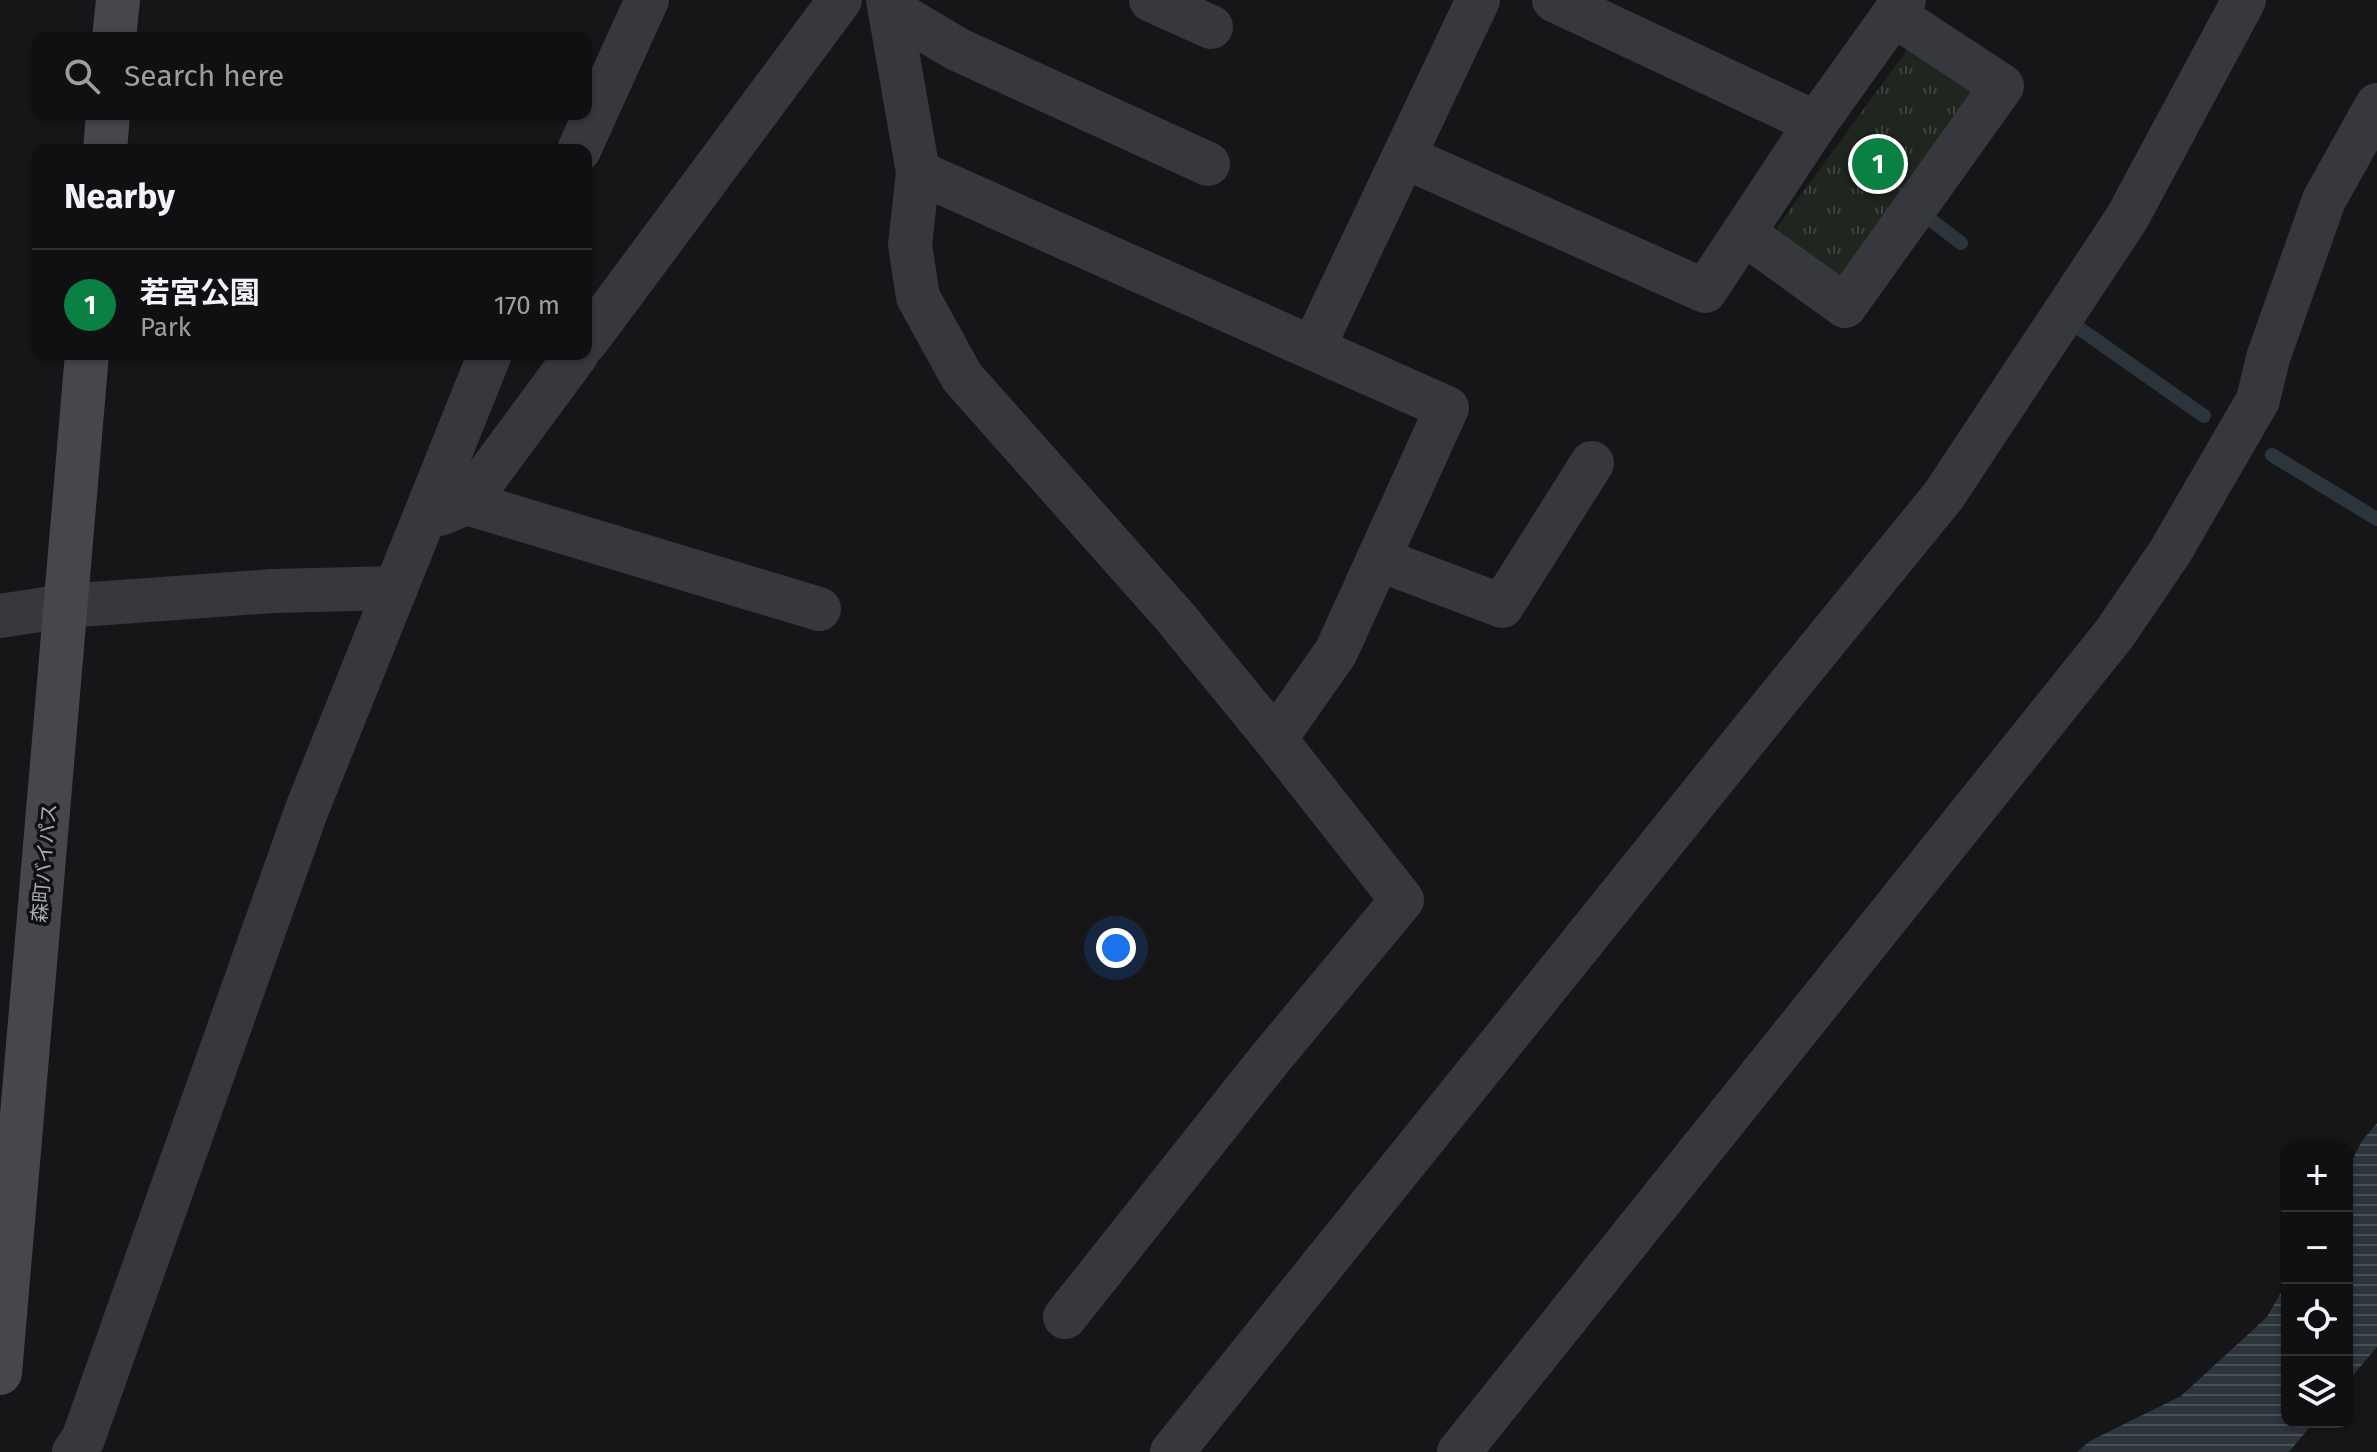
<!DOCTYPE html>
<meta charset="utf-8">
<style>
body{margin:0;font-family:"Fira Sans","Noto Sans JP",sans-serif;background:#1e1e20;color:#f1f3f6}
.controls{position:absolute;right:24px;bottom:24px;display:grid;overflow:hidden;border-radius:16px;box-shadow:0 2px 6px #0004}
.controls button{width:72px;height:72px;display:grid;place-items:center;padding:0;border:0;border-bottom:2px solid #303032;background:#101012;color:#f1f3f6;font:40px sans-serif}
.you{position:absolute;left:1116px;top:948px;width:28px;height:28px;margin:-20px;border:6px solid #fff;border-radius:50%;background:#1a73e8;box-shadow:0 0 0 12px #1a73e833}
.badge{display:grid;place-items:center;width:52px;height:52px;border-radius:50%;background:#0b8043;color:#fff;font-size:26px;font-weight:700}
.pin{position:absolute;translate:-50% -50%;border:4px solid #fff;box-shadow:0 2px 8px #0006}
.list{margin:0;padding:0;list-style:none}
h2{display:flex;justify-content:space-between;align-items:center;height:104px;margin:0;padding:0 32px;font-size:34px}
h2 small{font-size:26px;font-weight:400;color:#9c9d9f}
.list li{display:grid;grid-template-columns:52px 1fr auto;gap:24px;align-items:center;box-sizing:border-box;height:112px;padding:0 32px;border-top:2px solid #303032}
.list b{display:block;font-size:30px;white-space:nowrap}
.list p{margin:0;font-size:26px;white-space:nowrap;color:#9c9d9f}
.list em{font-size:26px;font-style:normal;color:#9c9d9f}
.icon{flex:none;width:44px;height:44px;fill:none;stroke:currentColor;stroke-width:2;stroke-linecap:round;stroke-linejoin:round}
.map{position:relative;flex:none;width:2377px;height:1452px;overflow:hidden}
.search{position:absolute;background:#101012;box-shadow:0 2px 6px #0004;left:32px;top:32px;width:560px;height:88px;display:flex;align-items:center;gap:20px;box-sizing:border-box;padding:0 28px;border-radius:16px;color:#9c9d9f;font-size:30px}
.panel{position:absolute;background:#101012;box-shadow:0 2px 6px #0004;left:32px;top:144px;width:560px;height:216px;border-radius:16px}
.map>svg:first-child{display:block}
.park{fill:url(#park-tufts)}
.water{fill:url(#water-rules)}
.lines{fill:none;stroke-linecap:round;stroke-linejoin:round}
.stream{stroke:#2c353c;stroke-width:14}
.street{stroke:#37383d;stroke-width:44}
.secondary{stroke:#45474d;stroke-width:44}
.labels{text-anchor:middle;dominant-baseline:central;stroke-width:7;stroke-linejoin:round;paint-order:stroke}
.street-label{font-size:20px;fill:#a8adb8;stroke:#111113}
</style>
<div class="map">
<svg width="2377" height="1452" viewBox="0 0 2377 1452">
<defs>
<pattern id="park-tufts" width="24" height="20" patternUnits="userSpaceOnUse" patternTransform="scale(2)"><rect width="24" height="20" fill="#1e261f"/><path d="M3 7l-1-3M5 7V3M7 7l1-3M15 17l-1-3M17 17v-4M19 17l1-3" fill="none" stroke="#3c433d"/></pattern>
<pattern id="water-rules" width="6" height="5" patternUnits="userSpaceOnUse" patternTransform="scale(2)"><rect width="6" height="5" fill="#2c353c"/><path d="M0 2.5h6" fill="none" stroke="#485056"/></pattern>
</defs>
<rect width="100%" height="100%" fill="#161618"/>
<polygon class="park" points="1907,50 1928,50 1972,82 1977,100 1852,277 1830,282 1783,248 1777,227"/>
<g class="water">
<polygon points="2377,1123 2377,1347 2347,1382 2347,1170 2362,1141"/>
<polygon points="2287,1282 2287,1422 2314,1422 2289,1452 2077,1452 2090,1441 2181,1396 2267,1317"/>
</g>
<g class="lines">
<g class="stream">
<polyline points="1931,220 1961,243"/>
<polyline points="2073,324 2204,416"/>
<polyline points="2272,455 2377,519"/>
</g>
<g class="street">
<polyline points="888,0 918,172 910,245 918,297 962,377 1175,617 1275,739 1402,900 1269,1060 1065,1317"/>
<polyline points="1151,0 1211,27"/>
<polyline points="890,9 957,49 1208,164"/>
<polyline points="1816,123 1904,0"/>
<polyline points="579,150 647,0"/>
<polyline points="1405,157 1705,291 1816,123 1554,0"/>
<polyline points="918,172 1447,408 1336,652 1275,739"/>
<polyline points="1744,233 1845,306 2002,86 1894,15"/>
<polyline points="586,342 840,0"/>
<polyline points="1313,348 1478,0"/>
<polyline points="467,503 819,609"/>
<polyline points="440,514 467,503 577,354"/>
<polyline points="1378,559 1502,606 1592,463"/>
<polyline points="0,616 65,606 273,591 396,588"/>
<polyline points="74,1452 83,1439 307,809 490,354"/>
<polyline points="1172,1452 1769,710 1944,495 2127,218 2244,0"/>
<polyline points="1459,1452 2115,633 2170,552 2258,400 2268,358 2324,200 2377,105"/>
</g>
<g class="secondary">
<polyline points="114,38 118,0"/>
<polyline points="105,150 108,114"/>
<polyline points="0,1373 87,354"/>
</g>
</g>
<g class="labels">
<g class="street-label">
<text transform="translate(44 863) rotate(-85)">森町バイパス</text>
</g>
</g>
</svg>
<div class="controls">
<button>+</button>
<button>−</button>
<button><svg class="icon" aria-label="locate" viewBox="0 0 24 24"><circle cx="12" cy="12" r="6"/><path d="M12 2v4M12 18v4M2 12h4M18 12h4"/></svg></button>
<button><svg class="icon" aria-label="layers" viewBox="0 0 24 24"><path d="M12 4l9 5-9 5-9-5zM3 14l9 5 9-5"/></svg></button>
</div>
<div class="you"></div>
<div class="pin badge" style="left:1878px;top:164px">1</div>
<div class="search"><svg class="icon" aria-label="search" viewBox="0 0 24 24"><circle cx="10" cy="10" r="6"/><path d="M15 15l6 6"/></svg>Search here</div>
<section class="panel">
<h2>Nearby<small></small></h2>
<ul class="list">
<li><span class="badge">1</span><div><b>若宮公園</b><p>Park</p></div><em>170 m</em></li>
</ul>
</section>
</div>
